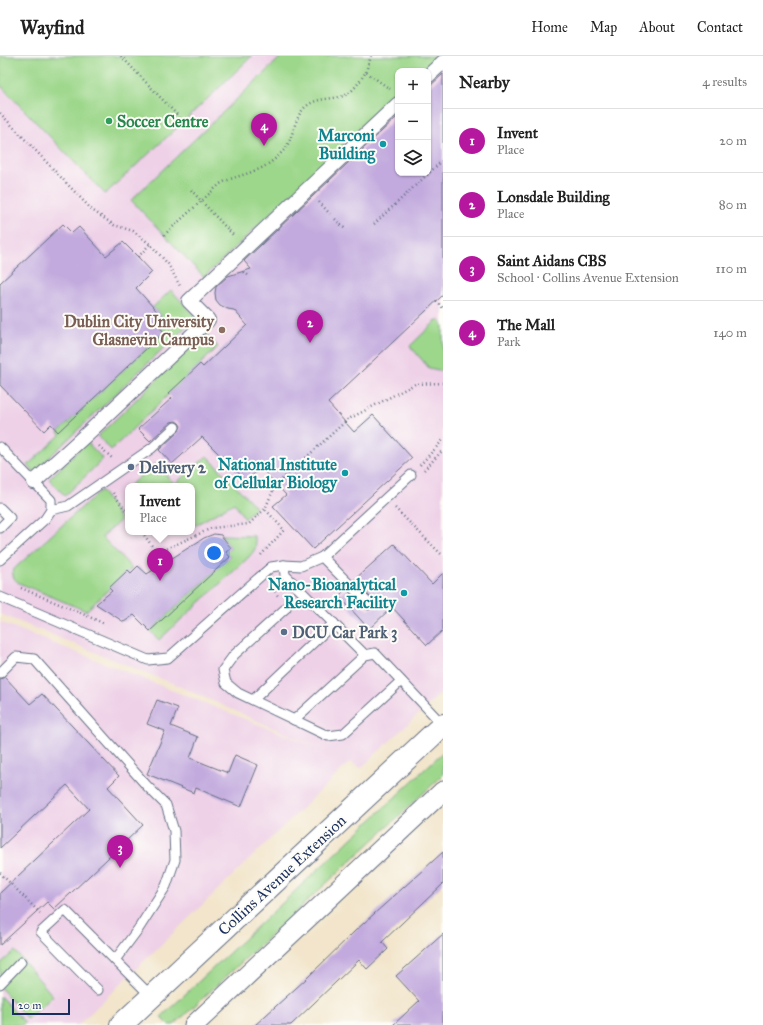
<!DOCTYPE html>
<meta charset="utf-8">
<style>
body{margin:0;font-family:"IM FELL Great Primer",serif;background:#f2f2f2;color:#222}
.controls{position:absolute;right:12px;top:12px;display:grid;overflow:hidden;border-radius:8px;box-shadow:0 1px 3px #0004}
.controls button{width:36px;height:36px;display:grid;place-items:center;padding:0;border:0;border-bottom:1px solid #e0e0e0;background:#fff;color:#222;font:20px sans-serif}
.scale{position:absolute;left:12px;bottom:10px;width:58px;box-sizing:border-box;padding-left:4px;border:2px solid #1b2f5e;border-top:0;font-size:11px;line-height:14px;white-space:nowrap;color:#1b2f5e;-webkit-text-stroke:3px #fdfcf7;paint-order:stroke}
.you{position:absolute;left:214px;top:497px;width:14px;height:14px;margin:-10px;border:3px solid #fff;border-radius:50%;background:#1a73e8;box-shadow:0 0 0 6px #1a73e833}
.badge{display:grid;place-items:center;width:26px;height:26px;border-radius:50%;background:#b5179e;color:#fff;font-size:13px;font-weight:700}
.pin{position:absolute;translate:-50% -33px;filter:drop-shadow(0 1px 2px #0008)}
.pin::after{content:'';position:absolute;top:21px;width:14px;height:12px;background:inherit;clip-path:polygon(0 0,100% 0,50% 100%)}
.popup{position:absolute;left:125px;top:427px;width:70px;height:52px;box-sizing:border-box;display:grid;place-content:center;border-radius:8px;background:#fff;filter:drop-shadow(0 1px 3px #0005);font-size:13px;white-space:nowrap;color:#767676}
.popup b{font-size:15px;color:#222}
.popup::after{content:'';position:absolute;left:50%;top:100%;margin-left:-8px;border:8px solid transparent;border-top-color:#fff}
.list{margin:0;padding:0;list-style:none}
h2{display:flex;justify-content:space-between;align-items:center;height:52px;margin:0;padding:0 16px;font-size:17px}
h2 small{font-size:13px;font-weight:400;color:#767676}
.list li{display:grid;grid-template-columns:26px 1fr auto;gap:12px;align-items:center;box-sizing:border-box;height:64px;padding:0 16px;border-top:1px solid #e0e0e0}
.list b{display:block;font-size:15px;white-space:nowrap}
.list p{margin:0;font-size:13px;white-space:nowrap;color:#767676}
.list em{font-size:13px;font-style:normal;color:#767676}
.icon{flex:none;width:22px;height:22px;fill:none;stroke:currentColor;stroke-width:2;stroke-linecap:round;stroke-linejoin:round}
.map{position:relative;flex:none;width:443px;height:969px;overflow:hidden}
header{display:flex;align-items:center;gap:24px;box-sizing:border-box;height:56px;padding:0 20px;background:#fff;border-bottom:1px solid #e0e0e0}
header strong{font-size:19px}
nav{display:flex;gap:22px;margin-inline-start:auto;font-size:14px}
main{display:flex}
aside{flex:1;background:#fff}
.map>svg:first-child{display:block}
.built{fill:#eed0e7;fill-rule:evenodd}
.green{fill:#9dd78b;stroke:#5c8374}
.building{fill:#c2aade}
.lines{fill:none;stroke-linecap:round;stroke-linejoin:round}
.service-casing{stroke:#666f84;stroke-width:11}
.pedestrian-casing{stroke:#666f84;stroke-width:16}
.minor-casing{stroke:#666f84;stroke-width:21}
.secondary-casing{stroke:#666f84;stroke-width:24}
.path{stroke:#666f84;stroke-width:2.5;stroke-dasharray:1 3;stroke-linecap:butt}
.service{stroke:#fff;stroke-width:9}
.pedestrian{stroke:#fff;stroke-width:14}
.minor{stroke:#fff;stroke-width:19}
.secondary{stroke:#fff;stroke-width:22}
.leisure-dot{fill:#2e9e5b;stroke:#fdfcf7;stroke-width:1.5}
.culture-dot{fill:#0f9aa8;stroke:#fdfcf7;stroke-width:1.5}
.education-dot{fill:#8d6e63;stroke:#fdfcf7;stroke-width:1.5}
.service-dot{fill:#5c6f8a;stroke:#fdfcf7;stroke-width:1.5}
.labels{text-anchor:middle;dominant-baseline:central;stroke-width:4;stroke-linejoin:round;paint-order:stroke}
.leisure-label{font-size:16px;font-weight:bold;fill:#27864d;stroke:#fdfcf7;text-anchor:start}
.culture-label{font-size:16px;font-weight:bold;fill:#0d838f;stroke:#fdfcf7;text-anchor:end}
.education-label{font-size:16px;font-weight:bold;fill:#785e54;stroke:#fdfcf7;text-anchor:end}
.service-label{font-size:16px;font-weight:bold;fill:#4e5e75;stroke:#fdfcf7;text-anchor:start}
.street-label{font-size:16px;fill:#1b2f5e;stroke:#fdfcf7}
</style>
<header>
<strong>Wayfind</strong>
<nav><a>Home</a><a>Map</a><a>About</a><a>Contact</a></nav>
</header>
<main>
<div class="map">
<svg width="443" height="969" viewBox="0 0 443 969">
<rect width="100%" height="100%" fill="#fdfcf7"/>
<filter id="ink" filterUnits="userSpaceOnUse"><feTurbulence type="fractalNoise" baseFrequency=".025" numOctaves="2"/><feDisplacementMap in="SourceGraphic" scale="8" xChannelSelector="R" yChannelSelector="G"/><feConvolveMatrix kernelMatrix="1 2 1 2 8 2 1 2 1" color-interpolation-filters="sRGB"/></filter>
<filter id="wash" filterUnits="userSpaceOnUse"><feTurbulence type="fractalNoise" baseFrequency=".012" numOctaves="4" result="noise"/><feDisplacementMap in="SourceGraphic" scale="16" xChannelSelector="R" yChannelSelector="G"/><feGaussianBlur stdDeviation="0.9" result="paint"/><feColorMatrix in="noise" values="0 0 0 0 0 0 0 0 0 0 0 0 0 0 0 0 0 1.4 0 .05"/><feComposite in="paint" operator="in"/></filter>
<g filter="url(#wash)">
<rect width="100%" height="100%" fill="#f2e5cb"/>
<path class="built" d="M0,0H443V635L361,712L350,706L78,969H0V566L326,695L174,628L0,558ZM398,15H428V117H398ZM128,430H192V476H128Z"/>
<g class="green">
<polygon points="0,0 252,0 180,69 105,138 0,29"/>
<polygon points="282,0 437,0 421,15 398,15 398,37 204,221 131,144"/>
<polygon points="171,234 196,261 34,416 28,409 60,379 58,376 164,276 156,267 162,261 153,251"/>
<polygon points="438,263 443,269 443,315 429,312 410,290"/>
<polygon points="205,277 218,291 111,394 98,380"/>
<polygon points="87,386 103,403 65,440 49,423"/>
<polygon points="207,400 256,451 245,463 234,447 192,471 192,430 129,430 154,408 175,428"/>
<path d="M101,434L121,464L102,481L132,512L86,555L19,527C14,523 11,520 14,513Z"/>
<path d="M221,479L254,480C258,492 255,494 247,503L159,584L150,575L230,501L226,496L231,492Z"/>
<polygon points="443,696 443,719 174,969 169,969 161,961"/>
<polygon points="15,895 53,940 27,963 0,931 0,908"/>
<polygon points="0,940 25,967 22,969 0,969"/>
</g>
<g id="blocks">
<g class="building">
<polygon points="443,18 443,239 328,347 354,376 373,359 412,402 313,493 273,450 286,439 261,412 246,425 202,381 172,408 159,394 179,375 181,370 179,367 176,365 171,366 150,385 138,373 172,342 168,338 200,308 203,311 247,269 234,254 228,253 220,249 216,244 215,237 216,231 228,220 251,213 244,205 398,60 398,117 428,117 428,32"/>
<polygon points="63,168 72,177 79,171 106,200 123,186 138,201 152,216 136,232 162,261 156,267 164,276 58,376 51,368 44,375 0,329 0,227"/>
<polygon points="214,478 221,479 231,492 226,496 230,501 150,575 134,559 124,566 96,548 112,535 109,532 128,514 131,517 138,510 147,518 204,482"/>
<polygon points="394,488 432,528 443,517 443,574 427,589 392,551 369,573 339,540 346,533 365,552 368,554 373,552 375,549 373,544 354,524"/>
<polygon points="5,621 30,648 42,638 119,720 108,731 143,769 54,853 47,846 0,889 0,837 89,753 67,729 0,792 0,623"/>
<polygon points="157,644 178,652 171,670 198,681 190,702 228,717 235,699 258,709 241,751 196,732 194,737 147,718 165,675 147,668"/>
<polygon points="443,796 443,828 382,886 388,893 367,913 359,904 291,969 255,969 306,923 355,875"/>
<polygon points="443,878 443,969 393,969 419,945 396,920"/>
</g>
</g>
</g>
<g filter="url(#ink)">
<use href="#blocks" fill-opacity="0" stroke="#666f84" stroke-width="1"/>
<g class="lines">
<g class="service-casing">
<g id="service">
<polyline points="0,391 51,444 51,454 45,463 0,504"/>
<polyline points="0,452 10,462 0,472"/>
<polyline points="51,454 68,450 152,392 175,371"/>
<polyline points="322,501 411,419"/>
<polyline points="284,509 285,519 365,599"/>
<polyline points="0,541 148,604 168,602 271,511 284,509 301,510 322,501 369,548"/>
<polyline points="286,552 234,599 223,614 226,627 238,637 328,680 343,678 401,625"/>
<polyline points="0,617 16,601 34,603 147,730 166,749 174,775 175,804 166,830 139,872 115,904"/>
<polyline points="253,644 334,567"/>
<polyline points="294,664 365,599 375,597 443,669"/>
<polyline points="0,928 21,906"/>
<polyline points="98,934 41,876 65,854 151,940"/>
</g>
</g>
<g class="pedestrian-casing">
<g id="pedestrian">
<polyline points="428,20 443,6"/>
<polyline points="34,426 88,377 208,264 189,245 398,48"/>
</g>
</g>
<g class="minor-casing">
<polyline id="minor" points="194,969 443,735"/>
</g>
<g class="secondary-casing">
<polyline id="secondary" points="121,969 443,669"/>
</g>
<g class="path">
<polyline points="121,0 180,62"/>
<polyline points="366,16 371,0"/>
<polyline points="0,57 92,154 114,169 133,175 150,188 168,208 180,230"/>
<polyline points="191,134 234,180"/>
<polyline points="319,146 330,158"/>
<polyline points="335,163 346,174"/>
<polyline points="374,168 443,104"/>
<path d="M164,179L220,128C232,121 242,120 254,115C265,112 277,102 284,94C295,81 293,59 308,49C320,40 337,45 349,37C356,32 361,23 366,16L390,33"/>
<polyline points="138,201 150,188"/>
<polyline points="244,216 249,220"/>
<polyline points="436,245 443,252"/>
<polyline points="99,390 113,403"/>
<polyline points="420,409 443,384"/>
<polyline points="424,414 443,394"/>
<polyline points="113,437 128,458"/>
<polyline points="395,452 441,498"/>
<polyline points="142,476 157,497 212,472 249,468 265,453 275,430 347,364 415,328 443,327"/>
<polyline points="261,499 284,474 265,453"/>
<polyline points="270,529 278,540"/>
<polyline points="21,532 76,555 105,568"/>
<polyline points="0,817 40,857"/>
</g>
<use href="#service" class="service"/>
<use href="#pedestrian" class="pedestrian"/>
<use href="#minor" class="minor"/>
<use href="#secondary" class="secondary"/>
</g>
</g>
<circle class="leisure-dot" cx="109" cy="65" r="4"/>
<g class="culture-dot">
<circle cx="383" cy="88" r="4"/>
<circle cx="345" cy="417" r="4"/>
<circle cx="404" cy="537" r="4"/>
</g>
<circle class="education-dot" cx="222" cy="274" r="4"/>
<g class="service-dot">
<circle cx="131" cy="411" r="4"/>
<circle cx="284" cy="576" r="4"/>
</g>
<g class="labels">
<g class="leisure-label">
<text x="117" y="65">Soccer Centre</text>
</g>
<g class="culture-label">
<text x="375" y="79">Marconi<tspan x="375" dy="18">Building</tspan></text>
<text x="337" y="408">National Institute<tspan x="337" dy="18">of Cellular Biology</tspan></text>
<text x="396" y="528">Nano-Bioanalytical<tspan x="396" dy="18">Research Facility</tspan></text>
</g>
<g class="education-label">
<text x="214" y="265">Dublin City University<tspan x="214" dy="18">Glasnevin Campus</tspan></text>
</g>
<g class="service-label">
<text x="139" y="411">Delivery 2</text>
<text x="292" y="576">DCU Car Park 3</text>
</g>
<g class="street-label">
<text transform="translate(282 819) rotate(-43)">Collins Avenue Extension</text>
</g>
</g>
</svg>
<div class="controls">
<button>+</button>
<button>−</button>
<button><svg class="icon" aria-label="layers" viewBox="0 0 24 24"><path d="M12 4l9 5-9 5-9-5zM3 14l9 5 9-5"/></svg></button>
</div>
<div class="scale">20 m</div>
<div class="you"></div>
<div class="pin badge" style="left:160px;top:525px">1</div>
<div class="popup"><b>Invent</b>Place</div>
<div class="pin badge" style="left:310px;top:287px">2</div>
<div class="pin badge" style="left:120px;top:812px">3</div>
<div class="pin badge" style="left:264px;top:90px">4</div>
</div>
<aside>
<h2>Nearby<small>4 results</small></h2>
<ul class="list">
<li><span class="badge">1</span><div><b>Invent</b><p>Place</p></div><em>20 m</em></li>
<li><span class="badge">2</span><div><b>Lonsdale Building</b><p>Place</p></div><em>80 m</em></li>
<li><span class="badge">3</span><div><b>Saint Aidans CBS</b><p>School · Collins Avenue Extension</p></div><em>110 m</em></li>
<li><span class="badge">4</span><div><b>The Mall</b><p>Park</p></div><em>140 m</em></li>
</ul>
</aside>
</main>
